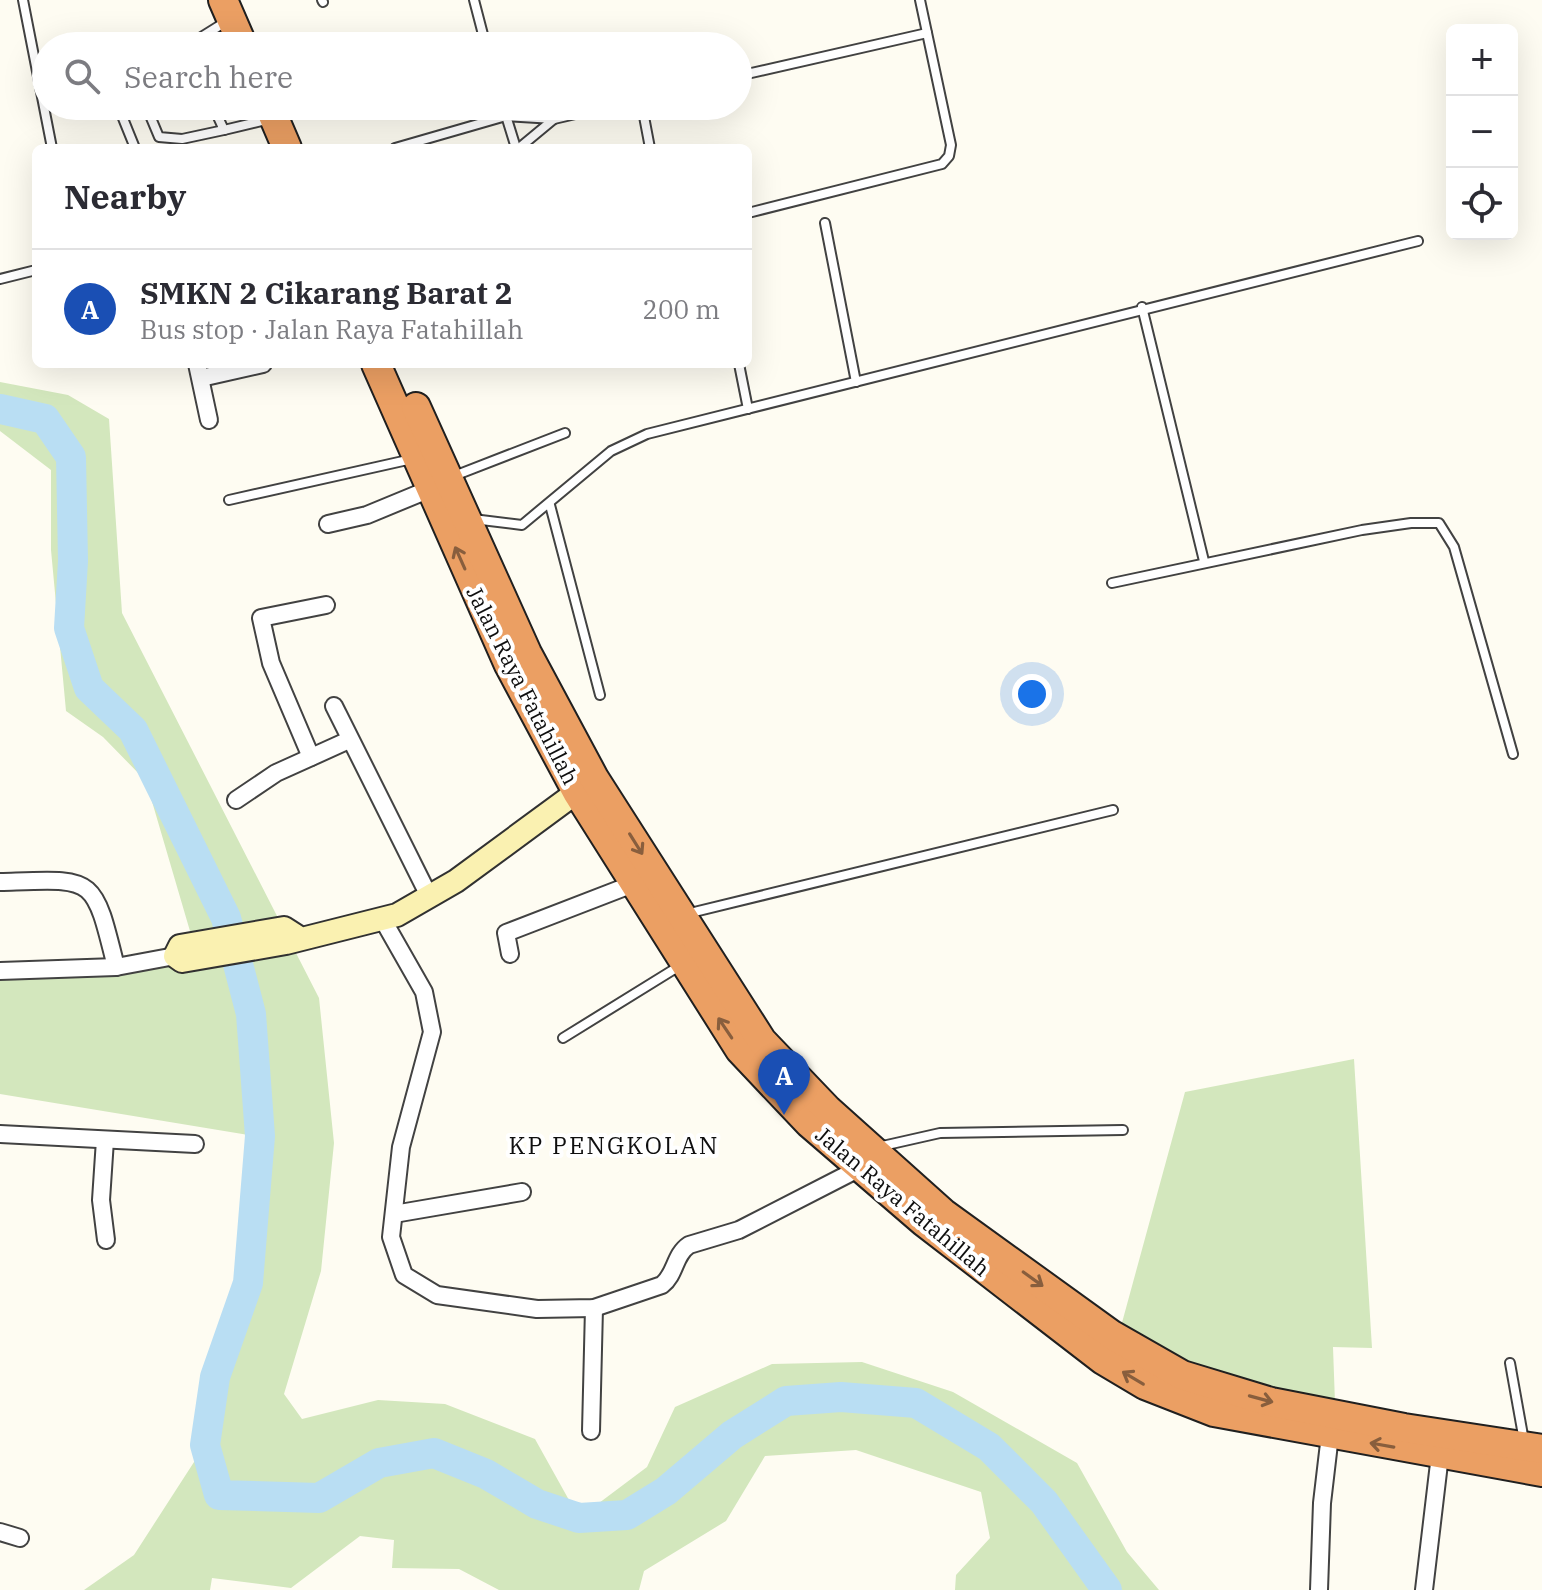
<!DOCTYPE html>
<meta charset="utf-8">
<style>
body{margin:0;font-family:"IBM Plex Serif",serif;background:#f7f7f7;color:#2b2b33}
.controls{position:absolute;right:24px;top:24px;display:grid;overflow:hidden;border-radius:12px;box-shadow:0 8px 32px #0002}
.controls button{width:72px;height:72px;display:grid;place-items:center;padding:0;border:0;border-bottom:2px solid #e1e1e2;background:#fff;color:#2b2b33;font:40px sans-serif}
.you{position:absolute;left:1032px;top:694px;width:28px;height:28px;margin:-20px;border:6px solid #fff;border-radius:50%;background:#1a73e8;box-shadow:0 0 0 12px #1a73e833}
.badge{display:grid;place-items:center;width:52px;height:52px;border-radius:50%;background:#0b8043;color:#fff;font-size:26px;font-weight:700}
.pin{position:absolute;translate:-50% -66px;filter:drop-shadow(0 2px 4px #0008)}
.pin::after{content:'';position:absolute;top:42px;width:28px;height:24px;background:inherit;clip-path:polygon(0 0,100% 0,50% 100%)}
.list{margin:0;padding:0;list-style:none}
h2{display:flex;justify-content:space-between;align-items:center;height:104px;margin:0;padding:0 32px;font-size:34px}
h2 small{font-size:26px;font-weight:400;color:#7c7c81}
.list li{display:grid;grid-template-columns:52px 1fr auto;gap:24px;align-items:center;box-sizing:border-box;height:120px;padding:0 32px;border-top:2px solid #e1e1e2}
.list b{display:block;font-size:30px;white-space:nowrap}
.list p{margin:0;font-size:26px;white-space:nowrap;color:#7c7c81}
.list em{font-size:26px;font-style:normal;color:#7c7c81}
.icon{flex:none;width:44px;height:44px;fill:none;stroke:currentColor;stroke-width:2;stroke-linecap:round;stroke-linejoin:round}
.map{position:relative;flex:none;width:1542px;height:1590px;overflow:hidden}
.search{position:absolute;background:#fff;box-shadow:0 8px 32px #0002;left:32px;top:32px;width:720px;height:88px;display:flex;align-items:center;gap:20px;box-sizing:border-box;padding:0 28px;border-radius:44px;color:#7c7c81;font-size:30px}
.panel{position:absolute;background:#fff;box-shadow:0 8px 32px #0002;left:32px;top:144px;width:720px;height:224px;border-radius:12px}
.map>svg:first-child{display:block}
.green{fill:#d3e7bd}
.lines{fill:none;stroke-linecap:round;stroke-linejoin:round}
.river{stroke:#b9def3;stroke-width:30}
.lane-casing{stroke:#424242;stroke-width:12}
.street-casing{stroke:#424242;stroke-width:20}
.secondary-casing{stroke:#313131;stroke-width:26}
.highway-casing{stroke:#202020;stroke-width:32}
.lane{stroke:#fff;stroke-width:8}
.street{stroke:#fff;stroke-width:16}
.secondary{stroke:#faf1b1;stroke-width:22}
.highway{stroke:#eb9f63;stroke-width:28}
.oneway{stroke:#885e3d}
.labels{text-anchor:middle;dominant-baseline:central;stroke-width:8;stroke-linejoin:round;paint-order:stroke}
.street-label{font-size:22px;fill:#0f0f0f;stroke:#fff}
.neighbourhood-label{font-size:24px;letter-spacing:2px;fill:#0f0f0f;stroke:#fff}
</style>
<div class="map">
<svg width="1542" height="1590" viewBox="0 0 1542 1590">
<rect width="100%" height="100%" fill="#fefcf2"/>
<g class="green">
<polygon points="0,382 68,395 109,419 122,613 319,998 334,1143 321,1271 284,1394 302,1419 378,1400 445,1404 535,1439 579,1518 647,1467 675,1407 772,1364 862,1362 953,1392 1077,1463 1127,1552 1159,1590 955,1590 956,1575 990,1538 981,1492 856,1450 765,1456 726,1521 644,1571 639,1590 499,1590 459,1569 392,1568 394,1540 360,1536 291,1588 212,1578 210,1590 84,1590 134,1555 205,1445 216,1374 248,1283 260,1137 0,1094 0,978 197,955 146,781 103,737 66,711 51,550 51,470 0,431"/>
<polygon points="1354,1059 1372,1348 1333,1347 1335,1403 1219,1377 1120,1330 1185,1092"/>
</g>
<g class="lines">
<polyline class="river" points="0,409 45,419 71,457 73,561 69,628 89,688 133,730 226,918 251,1014 260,1136 248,1283 215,1377 205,1445 219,1495 319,1498 379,1463 434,1453 486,1474 537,1504 579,1518 627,1515 666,1491 732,1435 786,1401 841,1397 916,1403 989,1447 1044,1502 1107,1590"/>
<g class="lane-casing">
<g id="lane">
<polyline points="23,0 52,148"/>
<polyline points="322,0 323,2"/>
<polyline points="474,0 486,46"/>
<polyline points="187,46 227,21"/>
<polyline points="738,76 927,33"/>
<polyline points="118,106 135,148"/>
<polyline points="146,106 159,137 182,139 224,130"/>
<polyline points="213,106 224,130 270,119"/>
<polyline points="503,106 516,148"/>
<polyline points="642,106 650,148"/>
<polyline points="395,148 506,116 554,119 610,106"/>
<polyline points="519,148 554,119"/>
<polyline points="748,213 942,164 949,156 951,145 920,0"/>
<polyline points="825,223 856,382"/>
<polyline points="0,279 36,270"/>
<polyline points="1142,307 1204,561"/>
<polyline points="739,364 748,409"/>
<polyline points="454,476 565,433"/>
<polyline points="229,500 412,459"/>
<polyline points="550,505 600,695"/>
<polyline points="473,519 522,525 611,451 647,434 1418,241"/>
<polyline points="1112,583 1362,530 1411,523 1439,523 1454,547 1513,754"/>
<polyline points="686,914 1113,810"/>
<polyline points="563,1038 681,965"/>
<polyline points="878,1147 940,1133 1123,1130"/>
<polyline points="1510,1363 1524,1441"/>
</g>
</g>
<g class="street-casing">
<g id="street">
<polyline points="197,364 209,420"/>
<polyline points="201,378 263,364"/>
<polyline points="328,524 367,515 430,489"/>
<polyline points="334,706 430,898"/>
<polyline points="311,757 271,663 261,618 326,605"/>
<polyline points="236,800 276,773 349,740"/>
<path d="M0,882C95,879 93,873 116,967"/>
<path d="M383,920L424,992L432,1032L401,1147L391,1237L404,1275L437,1295L537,1309L594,1308L662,1285C676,1274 674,1255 689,1245L739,1230L860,1168"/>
<polyline points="510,954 506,933 633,884"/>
<polyline points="0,971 116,967 175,956"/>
<polyline points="0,1134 195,1144"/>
<polyline points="105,1140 101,1200 106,1240"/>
<polyline points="394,1214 522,1192"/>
<polyline points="591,1431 594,1308"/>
<polyline points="0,1532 20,1538"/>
<polyline points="1319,1590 1322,1503 1330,1435"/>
<polyline points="1424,1590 1440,1455"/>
</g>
</g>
<g class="secondary-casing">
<polyline id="secondary" points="298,937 284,928 180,946 175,956 182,961 286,943 397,915 456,881 577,792"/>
</g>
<g class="highway-casing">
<g id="highway">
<polyline points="223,0 243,46"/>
<polyline points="269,106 287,148"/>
<polyline points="376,364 509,665 577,792 740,1050 809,1123 924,1222 1103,1360 1145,1385 1214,1412 1542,1472"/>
<polyline points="416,407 527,653 594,778 762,1041 828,1110 943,1213 1112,1335 1182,1375 1271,1402 1404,1428 1542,1449"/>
</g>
</g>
<use href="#lane" class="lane"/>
<use href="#street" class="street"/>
<use href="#secondary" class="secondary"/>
<use href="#highway" class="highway"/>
</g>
<defs><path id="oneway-shaft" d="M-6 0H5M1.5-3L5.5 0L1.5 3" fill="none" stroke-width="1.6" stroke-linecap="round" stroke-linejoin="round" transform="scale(2)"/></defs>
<g class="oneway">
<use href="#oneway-shaft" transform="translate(460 558) rotate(-114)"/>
<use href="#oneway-shaft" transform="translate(636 844) rotate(58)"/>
<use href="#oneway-shaft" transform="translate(725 1028) rotate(-124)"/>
<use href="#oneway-shaft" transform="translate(1033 1279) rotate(36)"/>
<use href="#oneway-shaft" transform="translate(1133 1378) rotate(-149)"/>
<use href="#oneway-shaft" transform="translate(1261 1399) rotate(15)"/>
<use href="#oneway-shaft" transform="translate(1382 1445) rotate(-170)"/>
</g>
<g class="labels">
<g class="street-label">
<text transform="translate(523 685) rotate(63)">Jalan Raya Fatahillah</text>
<text transform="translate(903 1201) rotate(40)">Jalan Raya Fatahillah</text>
</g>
<g class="neighbourhood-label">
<text x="614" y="1145">KP PENGKOLAN</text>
</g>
</g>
</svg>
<div class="controls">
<button>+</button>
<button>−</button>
<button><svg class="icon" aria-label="locate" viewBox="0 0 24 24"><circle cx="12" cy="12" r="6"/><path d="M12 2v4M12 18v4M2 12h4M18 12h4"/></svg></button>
</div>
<div class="you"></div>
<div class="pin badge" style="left:784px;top:1115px;background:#1a4fb4">A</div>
<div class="search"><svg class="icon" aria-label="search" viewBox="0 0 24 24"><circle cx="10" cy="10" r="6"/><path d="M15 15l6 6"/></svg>Search here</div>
<section class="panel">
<h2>Nearby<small></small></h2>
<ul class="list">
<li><span class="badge" style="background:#1a4fb4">A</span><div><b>SMKN 2 Cikarang Barat 2</b><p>Bus stop · Jalan Raya Fatahillah</p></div><em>200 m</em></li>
</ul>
</section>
</div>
